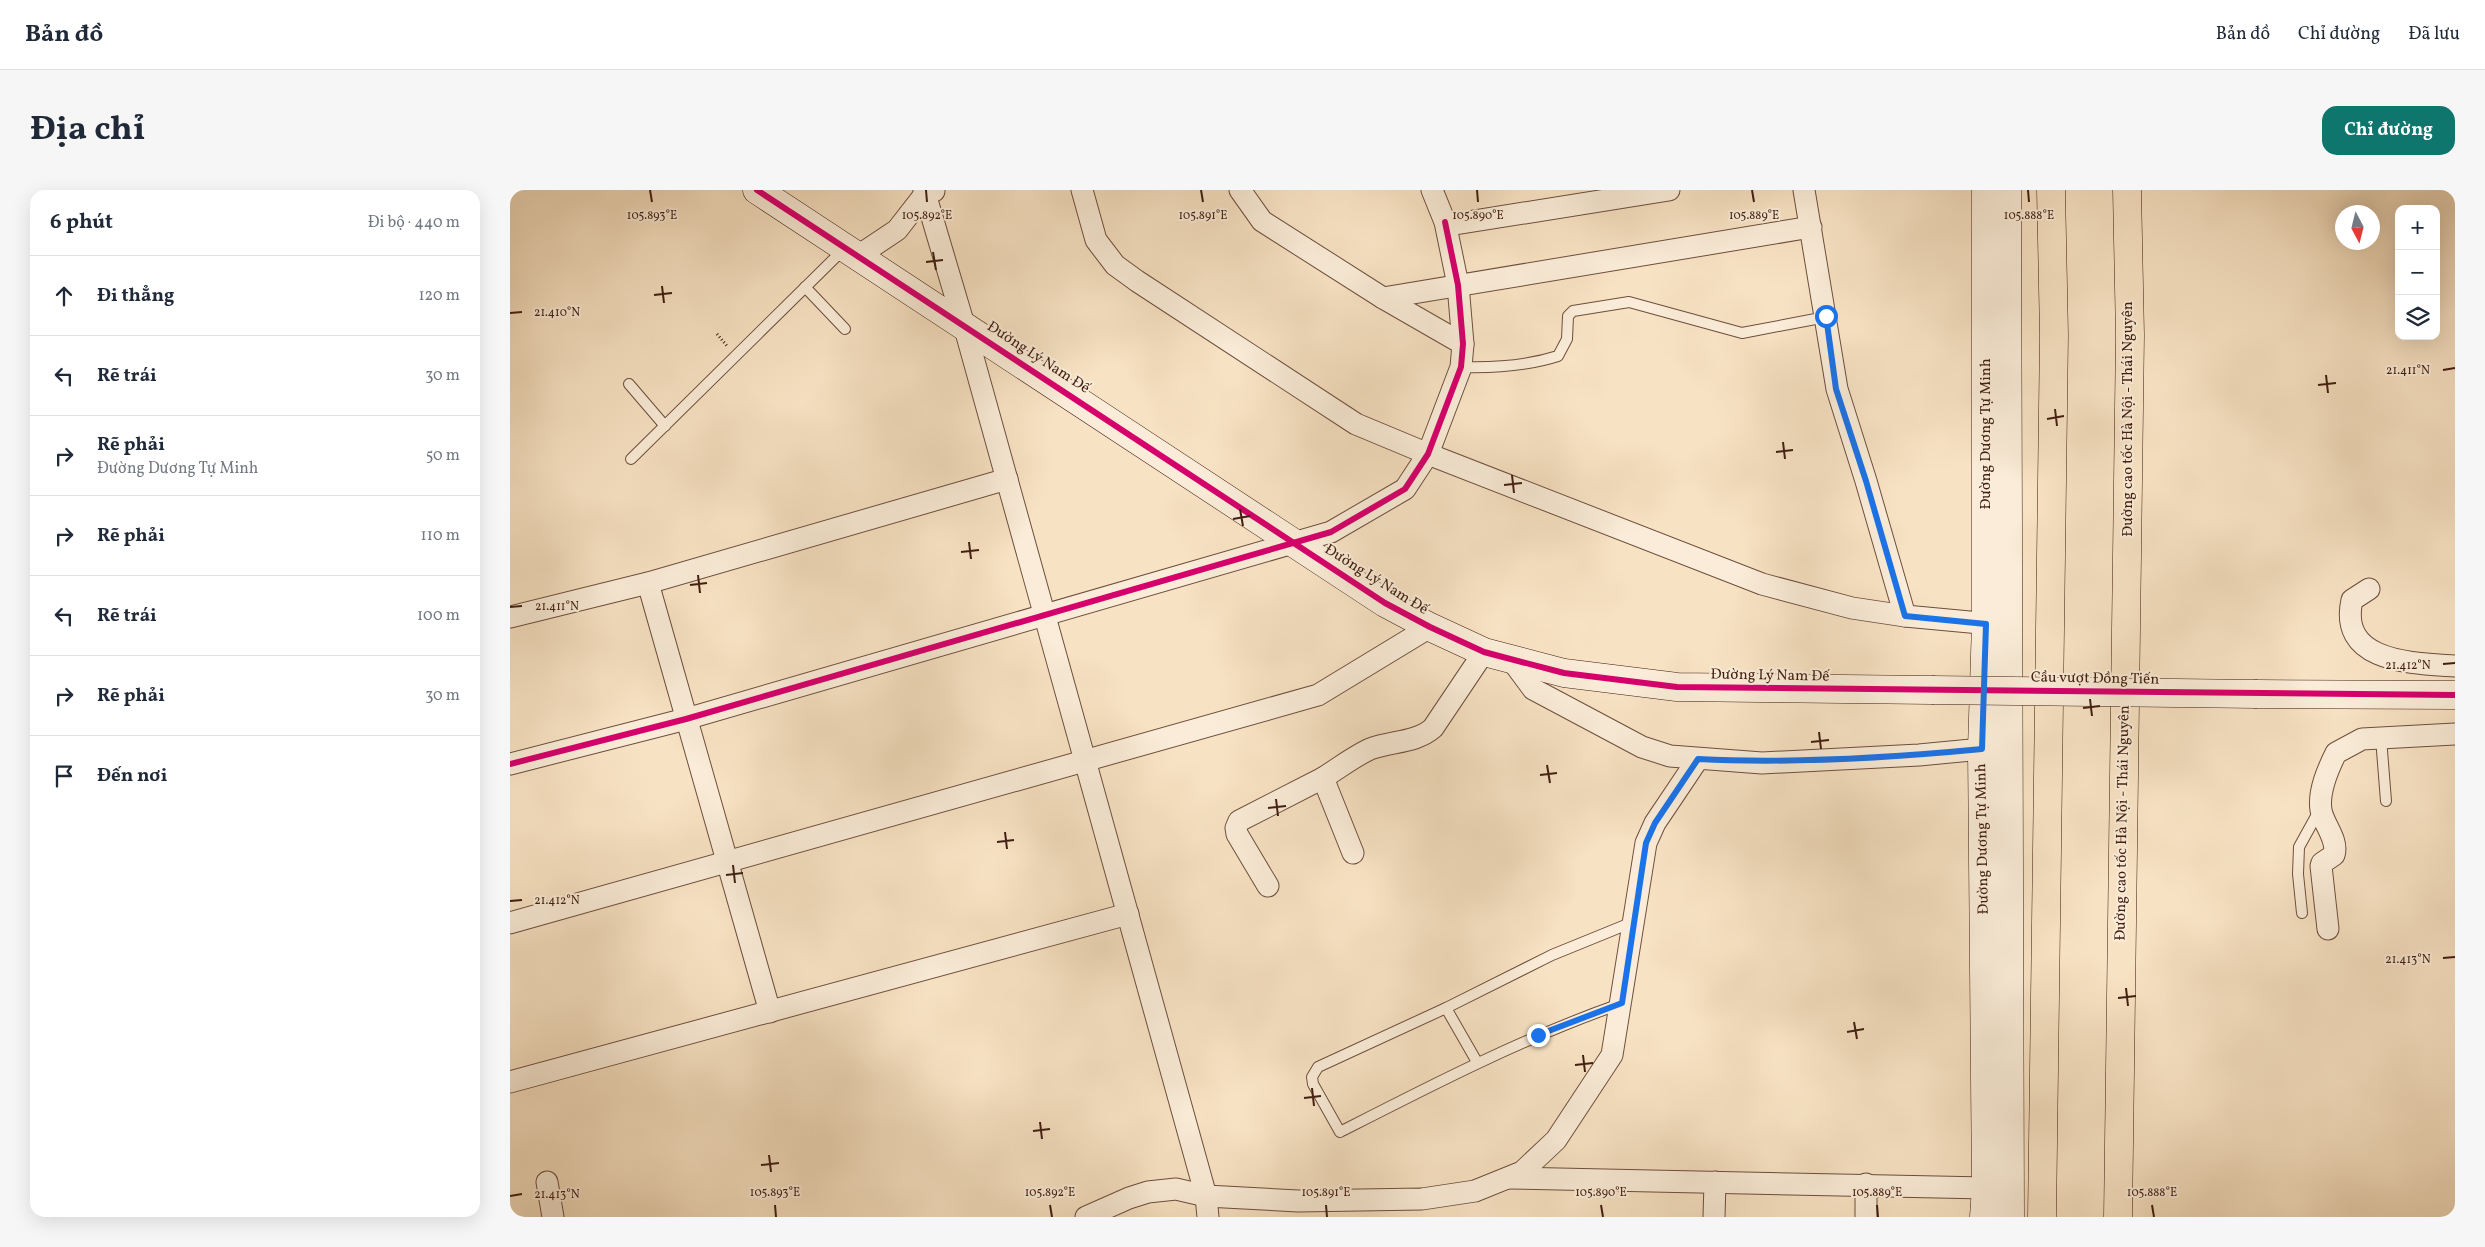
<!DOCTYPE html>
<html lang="vi">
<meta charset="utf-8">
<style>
body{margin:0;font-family:Vollkorn,serif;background:#f6f6f7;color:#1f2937}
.controls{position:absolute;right:15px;top:15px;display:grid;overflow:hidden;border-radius:10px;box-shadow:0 5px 20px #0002}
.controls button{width:45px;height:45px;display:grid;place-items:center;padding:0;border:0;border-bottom:1px solid #e0e1e3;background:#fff;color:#1f2937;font:25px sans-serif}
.compass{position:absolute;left:1825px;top:15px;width:45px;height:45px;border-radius:50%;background:#fff;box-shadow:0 5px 20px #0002;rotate:173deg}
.stop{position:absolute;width:15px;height:15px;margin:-11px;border:4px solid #1a73e8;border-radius:50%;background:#fff}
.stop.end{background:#1a73e8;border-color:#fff;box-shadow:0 1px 5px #0008}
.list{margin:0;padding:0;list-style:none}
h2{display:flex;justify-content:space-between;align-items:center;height:65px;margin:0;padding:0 20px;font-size:21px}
h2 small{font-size:16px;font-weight:400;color:#747a83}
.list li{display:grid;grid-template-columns:32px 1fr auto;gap:15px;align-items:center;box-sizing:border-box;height:80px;padding:0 20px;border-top:1px solid #e0e1e3}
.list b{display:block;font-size:19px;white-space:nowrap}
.list p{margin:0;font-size:16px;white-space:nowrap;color:#747a83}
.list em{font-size:16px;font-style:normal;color:#747a83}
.icon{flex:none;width:28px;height:28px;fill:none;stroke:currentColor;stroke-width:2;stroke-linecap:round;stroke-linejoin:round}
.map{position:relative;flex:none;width:1945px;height:1027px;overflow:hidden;border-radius:15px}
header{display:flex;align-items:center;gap:30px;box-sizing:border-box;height:70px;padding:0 25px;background:#fff;border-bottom:1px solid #e0e1e3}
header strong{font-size:24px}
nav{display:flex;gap:28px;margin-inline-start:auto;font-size:18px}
.intro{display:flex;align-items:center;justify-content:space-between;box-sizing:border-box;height:120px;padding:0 30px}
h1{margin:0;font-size:35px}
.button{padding:12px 22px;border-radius:15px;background:#0f766e;color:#fff;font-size:18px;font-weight:700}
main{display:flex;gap:30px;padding:0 30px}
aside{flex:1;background:#fff;border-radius:15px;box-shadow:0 5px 20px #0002}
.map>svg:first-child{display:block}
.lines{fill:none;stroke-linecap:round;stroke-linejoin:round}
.lane-casing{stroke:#6e4e3d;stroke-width:12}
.street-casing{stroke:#6e4e3d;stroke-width:23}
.secondary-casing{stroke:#401d10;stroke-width:29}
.highway-casing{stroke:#401d10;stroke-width:29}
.path{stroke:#401d10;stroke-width:3;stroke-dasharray:1 2.5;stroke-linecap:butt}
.lane{stroke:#faecd8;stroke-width:10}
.street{stroke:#faecd8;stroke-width:21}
.secondary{stroke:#faecd8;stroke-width:28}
.highway{stroke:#f7e2c3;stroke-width:28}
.secondary-bridge-casing{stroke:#401d10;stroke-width:29;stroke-linecap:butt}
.secondary-bridge{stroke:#faecd8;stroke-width:28}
.cycleway-casing{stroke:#faecd8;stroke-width:9}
.cycleway{stroke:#d6006c;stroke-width:6}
.route{stroke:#1a73e8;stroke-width:6}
.ticks{fill:none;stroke:#401d10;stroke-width:2}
.labels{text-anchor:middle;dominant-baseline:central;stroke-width:4;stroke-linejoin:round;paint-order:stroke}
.street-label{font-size:15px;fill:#401d10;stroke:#faecd8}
.ticks-label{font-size:12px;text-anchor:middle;fill:#401d10;stroke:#faecd8;stroke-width:4;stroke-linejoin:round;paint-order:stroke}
</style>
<header>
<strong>Bản đồ</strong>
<nav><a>Bản đồ</a><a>Chỉ đường</a><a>Đã lưu</a></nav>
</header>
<div class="intro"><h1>Địa chỉ</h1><a class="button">Chỉ đường</a></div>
<main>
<aside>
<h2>6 phút<small>Đi bộ · 440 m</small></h2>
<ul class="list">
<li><svg class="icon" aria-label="ahead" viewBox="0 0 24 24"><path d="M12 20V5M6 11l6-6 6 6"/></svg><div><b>Đi thẳng</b></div><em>120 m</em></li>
<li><svg class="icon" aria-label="left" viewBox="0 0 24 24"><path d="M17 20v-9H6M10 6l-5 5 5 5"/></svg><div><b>Rẽ trái</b></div><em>30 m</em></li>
<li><svg class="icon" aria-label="right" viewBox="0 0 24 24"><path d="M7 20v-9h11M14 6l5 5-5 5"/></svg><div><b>Rẽ phải</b><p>Đường Dương Tự Minh</p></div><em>50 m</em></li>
<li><svg class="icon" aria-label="right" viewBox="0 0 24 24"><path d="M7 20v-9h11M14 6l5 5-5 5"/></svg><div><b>Rẽ phải</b></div><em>110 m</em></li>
<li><svg class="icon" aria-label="left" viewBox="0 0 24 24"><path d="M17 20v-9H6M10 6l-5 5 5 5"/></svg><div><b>Rẽ trái</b></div><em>100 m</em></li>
<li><svg class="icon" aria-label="right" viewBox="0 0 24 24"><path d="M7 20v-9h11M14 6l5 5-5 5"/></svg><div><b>Rẽ phải</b></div><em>30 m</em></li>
<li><svg class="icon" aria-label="arrive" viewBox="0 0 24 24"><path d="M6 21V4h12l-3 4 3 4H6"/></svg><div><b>Đến nơi</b></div></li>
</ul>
</aside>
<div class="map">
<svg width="1945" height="1027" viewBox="0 0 1945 1027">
<rect width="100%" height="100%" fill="#f7e2c3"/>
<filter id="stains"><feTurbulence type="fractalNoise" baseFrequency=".004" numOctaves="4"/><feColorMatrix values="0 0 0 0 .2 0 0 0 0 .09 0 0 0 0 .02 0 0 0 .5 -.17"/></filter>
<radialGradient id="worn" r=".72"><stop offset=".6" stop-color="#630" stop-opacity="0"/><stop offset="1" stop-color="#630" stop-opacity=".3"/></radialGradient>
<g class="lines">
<g class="lane-casing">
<g id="lane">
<polyline points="295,97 335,139"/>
<path d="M951,177C984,178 1017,176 1048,166L1057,149L1058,126L1063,121L1119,112L1232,143L1316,127"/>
<polyline points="119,194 155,236"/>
<polyline points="121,269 335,58"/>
<polyline points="1871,548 1876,611"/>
<polyline points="1792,723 1788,684 1789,657 1810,619"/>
<path d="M936,818L808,877L802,887L803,894L830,942C922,895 1013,848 1110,814"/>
<polyline points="967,872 936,818 1042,765 1123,732"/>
</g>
</g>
<g class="street-casing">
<g id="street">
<polyline points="414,0 454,135 696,1006 698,1027"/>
<polyline points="572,0 586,50 605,75 627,91 846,234 918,264 1252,394 1342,418 1395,426 1492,435"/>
<polyline points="730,0 752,31 873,108 953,154"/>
<polyline points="922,0 935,32 945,34 1159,0"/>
<polyline points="1294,0 1327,199 1356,291 1395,426"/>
<polyline points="348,66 387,40 415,4 424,1"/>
<polyline points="873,108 1301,37"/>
<polyline points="138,393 260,822"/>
<path d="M1859,399L1842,410C1828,473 1903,473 1945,476"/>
<polyline points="0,427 138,393 497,289"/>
<polyline points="1000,468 1023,499 1132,557 1160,566 1252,573 1409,565 1472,559"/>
<polyline points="0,574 176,529 821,342 895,299 918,264 951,177 953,154 948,95 935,32"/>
<path d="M843,663L813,588C829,578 843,567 860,559C881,551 906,553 923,538L974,462"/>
<polyline points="758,696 727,644 726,638 729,631 813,588"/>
<polyline points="0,733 808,505 920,437"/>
<path d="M1818,739L1811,676L1812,673L1824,665C1829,650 1813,634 1811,620C1808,601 1818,579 1826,563L1852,549L1945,544"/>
<polyline points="0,892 618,724"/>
<polyline points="999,988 1476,998"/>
<polyline points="37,992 43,1027"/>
<polyline points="576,1027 619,1008 638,1002 666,999 696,1006 788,1011 912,1009 965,1001 1012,982 1046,950 1102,865 1136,653 1145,633 1188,569"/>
<polyline points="1204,1027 1205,992"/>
<polyline points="1356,1027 1356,994"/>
</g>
</g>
<g class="secondary-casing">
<g id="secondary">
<polyline points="247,0 875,413 920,437 974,462 1054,483 1167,497 1422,500"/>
<polyline points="1497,0 1500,1027"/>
<polyline points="1747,504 1945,505"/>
<polyline points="1474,1027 1476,998 1472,559 1476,434 1476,0"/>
</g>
</g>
<g class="highway-casing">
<g id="highway">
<polyline points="1532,1027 1544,145 1541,0"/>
<polyline points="1608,1027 1620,145 1617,0"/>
</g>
</g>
<polyline class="path" points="207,144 217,156"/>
<use href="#lane" class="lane"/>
<use href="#street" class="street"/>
<use href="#secondary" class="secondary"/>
<use href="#highway" class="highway"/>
<g class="secondary-bridge-casing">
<polyline id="secondary-bridge" points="1422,500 1747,504"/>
</g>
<use href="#secondary-bridge" class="secondary-bridge"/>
<g class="cycleway-casing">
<g id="cycleway">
<polyline points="247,0 875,413 920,437 974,462 1054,483 1167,497 1945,505"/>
<polyline points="0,574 176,529 821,342 895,299 918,264 951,177 953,154 948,95 935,32"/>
</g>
</g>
<use href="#cycleway" class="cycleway"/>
</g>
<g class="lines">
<path class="route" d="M1028,845L1112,813L1136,653L1145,633L1188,569C1283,574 1378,568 1472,559L1476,434L1395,426L1356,291L1326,199L1316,126"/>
</g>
<path class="ticks" d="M140,0L142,12M416,0L417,12M691,0L693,12M967,0L968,12M1242,0L1244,12M1518,0L1519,12M423,62L426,80M416,72L433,70M152,96L154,113M144,105L162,103M0,123L12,122M1933,180L1945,178M1816,185L1818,203M1808,195L1826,193M1545,219L1547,236M1537,229L1554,226M1273,252L1275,269M1266,262L1283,260M1002,285L1004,303M994,295L1012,293M730,319L733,336M723,329L740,326M459,352L461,369M451,362L469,360M188,385L190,403M180,395L197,393M0,417L12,416M1933,474L1945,473M1580,509L1582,526M1573,518L1590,516M1309,542L1311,559M1301,552L1319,550M1037,575L1040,593M1030,585L1047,583M766,609L768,626M758,618L776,616M495,642L497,659M487,652L504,650M223,675L225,693M216,685L233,683M0,711L12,710M1933,768L1945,767M1616,798L1618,816M1608,808L1626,806M1344,832L1347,849M1337,842L1354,839M1073,865L1075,882M1065,875L1083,873M802,898L804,916M794,908L811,906M530,932L532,949M523,941L540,939M259,965L261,982M251,975L269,973M0,1006L12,1004M265,1015L266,1027M540,1015L542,1027M816,1015L817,1027M1091,1015L1093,1027M1367,1015L1368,1027M1642,1015L1644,1027"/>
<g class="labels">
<g class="street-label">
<text transform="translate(528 168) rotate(33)">Đường Lý Nam Đế</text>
<text transform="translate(1618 229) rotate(-90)">Đường cao tốc Hà Nội - Thái Nguyên</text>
<text transform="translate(1476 244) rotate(-90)">Đường Dương Tự Minh</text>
<text transform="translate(866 390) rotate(32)">Đường Lý Nam Đế</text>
<text transform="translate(1260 486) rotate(1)">Đường Lý Nam Đế</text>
<text transform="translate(1585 489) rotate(1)">Cầu vượt Đồng Tiến</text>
<text transform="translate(1613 633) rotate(-89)">Đường cao tốc Hà Nội - Thái Nguyên</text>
<text transform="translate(1473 649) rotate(-91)">Đường Dương Tự Minh</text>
</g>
</g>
<g class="ticks-label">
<text x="142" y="29">105.893°E</text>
<text x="417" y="29">105.892°E</text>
<text x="693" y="29">105.891°E</text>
<text x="968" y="29">105.890°E</text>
<text x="1244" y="29">105.889°E</text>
<text x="1519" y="29">105.888°E</text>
<text x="47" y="126">21.410°N</text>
<text x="1898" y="184">21.411°N</text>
<text x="47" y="420">21.411°N</text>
<text x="1898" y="479">21.412°N</text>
<text x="47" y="714">21.412°N</text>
<text x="1898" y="773">21.413°N</text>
<text x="265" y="1006">105.893°E</text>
<text x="540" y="1006">105.892°E</text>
<text x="816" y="1006">105.891°E</text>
<text x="1091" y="1006">105.890°E</text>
<text x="1367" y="1006">105.889°E</text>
<text x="1642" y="1006">105.888°E</text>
<text x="47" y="1008">21.413°N</text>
</g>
<rect width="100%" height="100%" filter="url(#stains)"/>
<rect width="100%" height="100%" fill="url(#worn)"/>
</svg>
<div class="controls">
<button>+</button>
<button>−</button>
<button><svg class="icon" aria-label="layers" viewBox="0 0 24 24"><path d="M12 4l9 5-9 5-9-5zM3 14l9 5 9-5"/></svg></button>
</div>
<svg class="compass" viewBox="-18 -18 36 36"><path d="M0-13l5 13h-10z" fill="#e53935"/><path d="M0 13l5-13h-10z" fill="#747a83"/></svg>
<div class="stop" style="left:1316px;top:126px"></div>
<div class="stop end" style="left:1028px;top:845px"></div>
</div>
</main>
